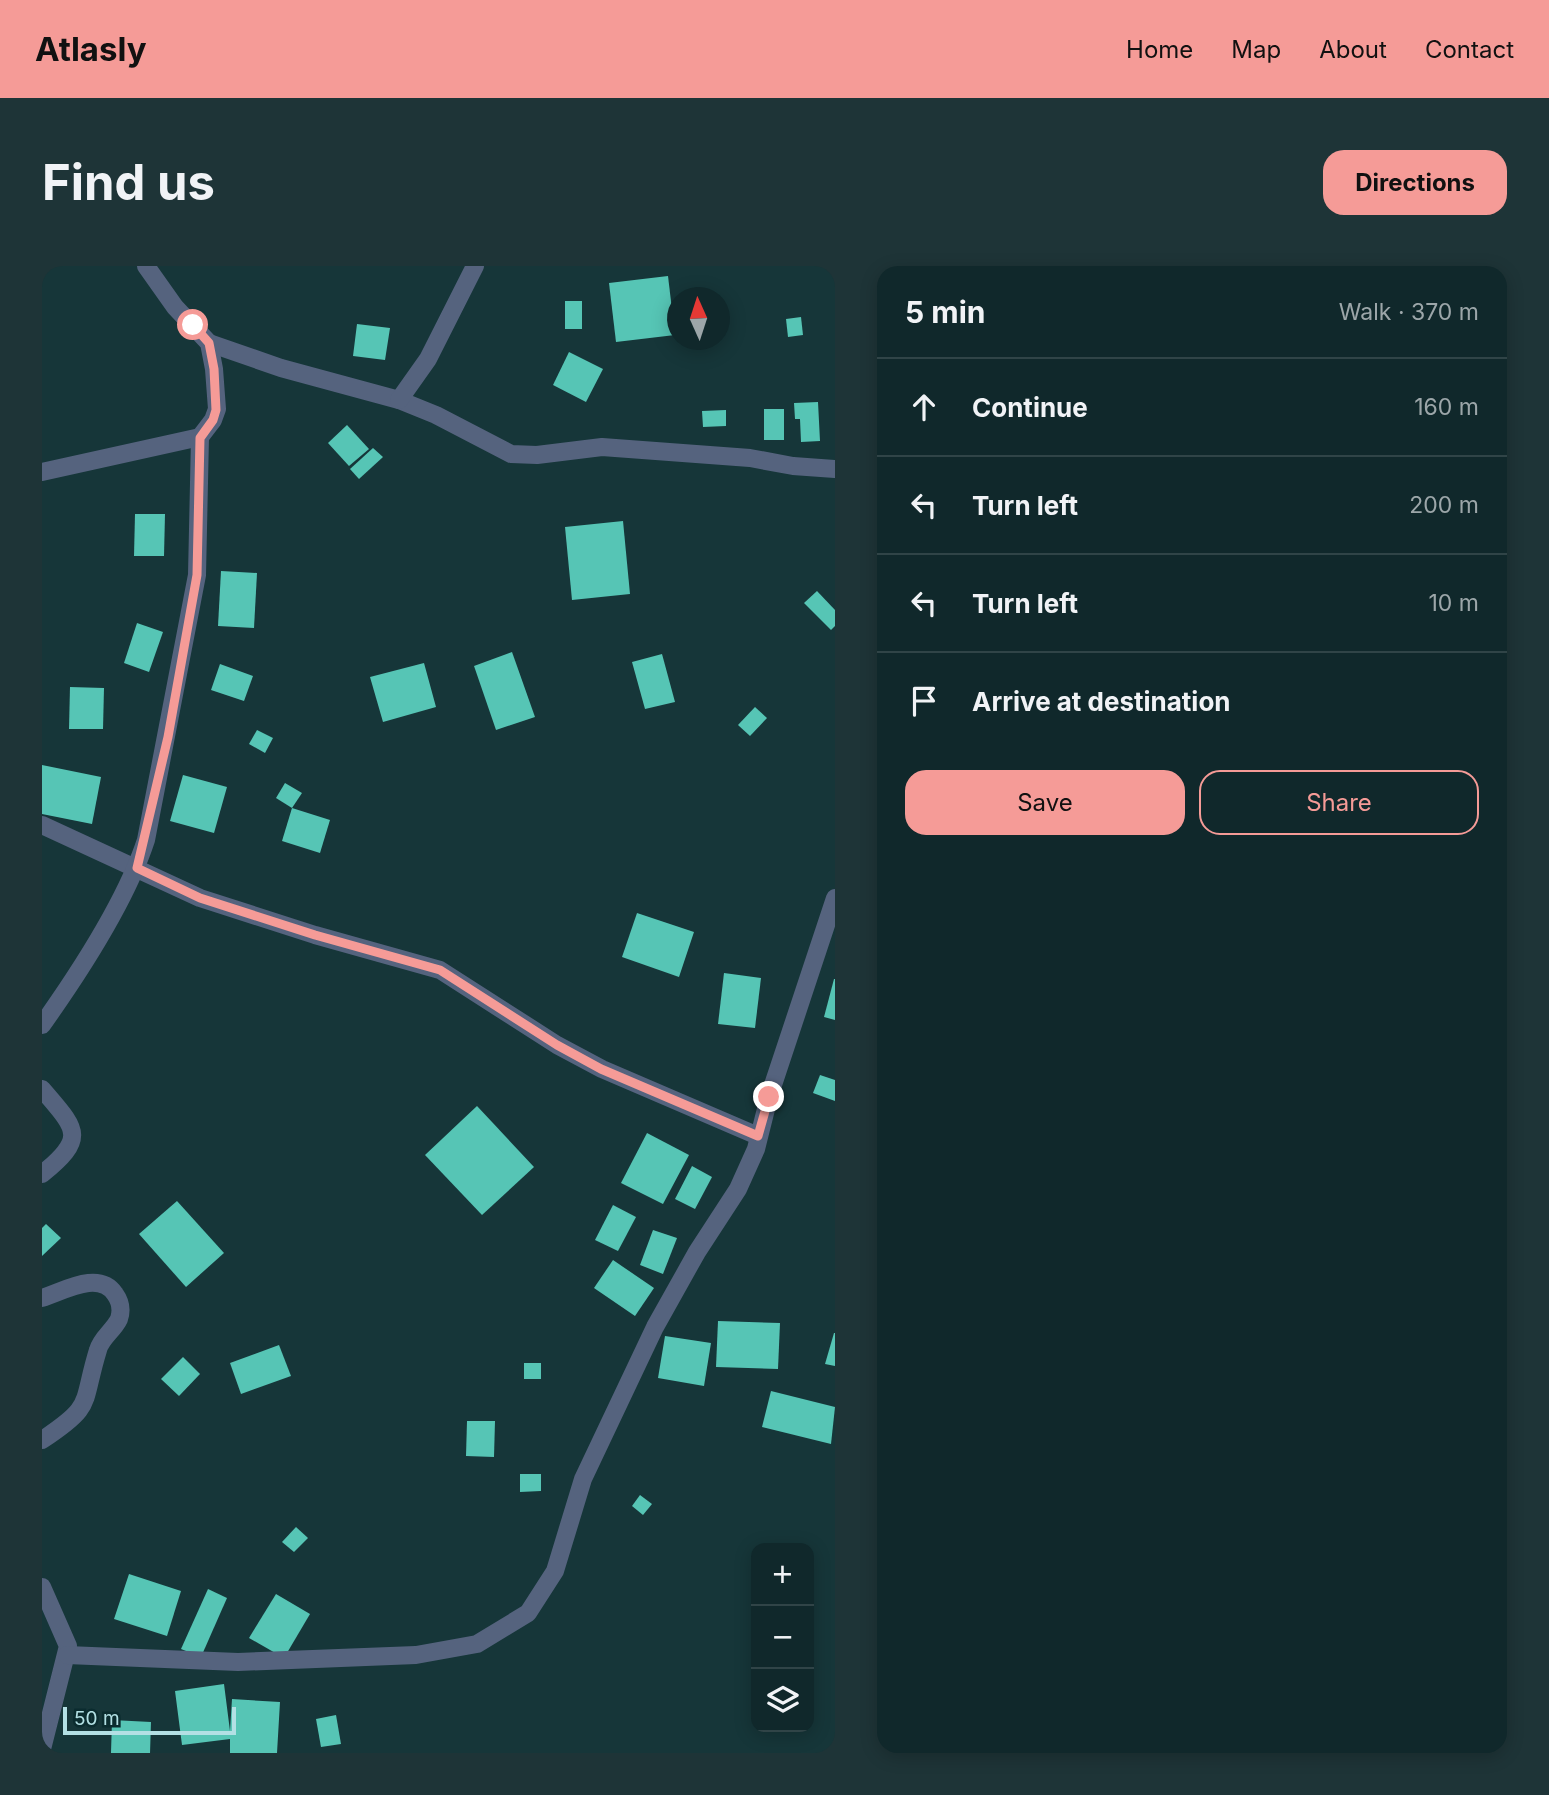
<!DOCTYPE html>
<meta charset="utf-8">
<style>
body{margin:0;font-family:Inter,sans-serif;background:#1e3437;color:#f1f3f6}
.controls{position:absolute;right:21px;bottom:21px;display:grid;overflow:hidden;border-radius:14px;box-shadow:0 4px 18px #0003}
.controls button{width:63px;height:63px;display:grid;place-items:center;padding:0;border:0;border-bottom:2px solid #304447;background:#10282b;color:#f1f3f6;font:35px sans-serif}
.compass{position:absolute;left:625px;top:21px;width:63px;height:63px;border-radius:50%;background:#10282b;box-shadow:0 4px 18px #0003;rotate:357deg}
.scale{position:absolute;left:21px;bottom:18px;width:173px;box-sizing:border-box;padding-left:7px;border:4px solid #b3e0e4;border-top:0;font-size:19px;line-height:24px;white-space:nowrap;color:#b3e0e4;-webkit-text-stroke:5px #0b2c2f;paint-order:stroke}
.stop{position:absolute;width:21px;height:21px;margin:-16px;border:5px solid #f59b97;border-radius:50%;background:#fff}
.stop.end{background:#f59b97;border-color:#fff;box-shadow:0 2px 7px #0008}
.list{margin:0;padding:0;list-style:none}
h2{display:flex;justify-content:space-between;align-items:center;height:91px;margin:0;padding:0 28px;font-size:30px}
h2 small{font-size:23px;font-weight:400;color:#9ca6a9}
.list li{display:grid;grid-template-columns:46px 1fr auto;gap:21px;align-items:center;box-sizing:border-box;height:98px;padding:0 28px;border-top:2px solid #304447}
.list b{display:block;font-size:26px;white-space:nowrap}
.list em{font-size:23px;font-style:normal;color:#9ca6a9}
.actions{display:flex;gap:14px;padding:21px 28px}
.actions a{flex:1;padding:16px 0;border:2px solid #f59b97;border-radius:21px;text-align:center;font-size:24px;color:#f59b97}
.actions .main{background:#f59b97;color:#111}
.icon{flex:none;width:38px;height:38px;fill:none;stroke:currentColor;stroke-width:2;stroke-linecap:round;stroke-linejoin:round}
.map{position:relative;flex:none;width:793px;height:1487px;overflow:hidden;border-radius:21px}
header{display:flex;align-items:center;gap:42px;box-sizing:border-box;height:98px;padding:0 35px;background:#f59b97;color:#111}
header strong{font-size:33px}
nav{display:flex;gap:38px;margin-inline-start:auto;font-size:24px}
.intro{display:flex;align-items:center;justify-content:space-between;box-sizing:border-box;height:168px;padding:0 42px}
h1{margin:0;font-size:49px}
.button{padding:18px 32px;border-radius:21px;background:#f59b97;color:#111;font-size:24px;font-weight:700}
main{display:flex;gap:42px;padding:0 42px}
aside{flex:1;background:#10282b;border-radius:21px;box-shadow:0 4px 18px #0003}
.map>svg:first-child{display:block}
.building{fill:#56c5b5}
.lines{fill:none;stroke-linecap:round;stroke-linejoin:round}
.minor{stroke:#55637e;stroke-width:18}
.route{stroke:#f59b97;stroke-width:9}
</style>
<header>
<strong>Atlasly</strong>
<nav><a>Home</a><a>Map</a><a>About</a><a>Contact</a></nav>
</header>
<div class="intro"><h1>Find us</h1><a class="button">Directions</a></div>
<main>
<div class="map">
<svg width="793" height="1487" viewBox="0 0 793 1487">
<rect width="100%" height="100%" fill="#163639"/>
<g class="building">
<polygon points="626,10 633,69 574,76 567,17"/>
<rect x="523" y="35" width="17" height="28"/>
<polygon points="759,51 761,69 746,71 744,53"/>
<polygon points="315,58 348,62 343,94 311,90"/>
<polygon points="527,86 561,103 544,136 511,119"/>
<polygon points="776,136 778,175 759,176 758,153 753,153 752,137"/>
<rect x="722" y="143" width="20" height="31"/>
<polygon points="684,144 684,160 661,161 660,145"/>
<polygon points="305,159 327,183 307,200 286,177"/>
<polygon points="331,182 341,191 317,213 308,203"/>
<polygon points="93,248 123,248 122,290 92,290"/>
<polygon points="581,255 588,328 530,334 523,261"/>
<polygon points="179,305 215,307 212,362 176,360"/>
<polygon points="775,325 793,344 793,360 789,364 762,337"/>
<polygon points="95,357 121,366 107,406 82,397"/>
<polygon points="470,386 493,451 454,464 432,400"/>
<polygon points="620,388 633,436 603,443 590,396"/>
<polygon points="382,397 394,441 341,456 328,411"/>
<polygon points="178,398 211,410 202,435 169,424"/>
<polygon points="28,421 62,422 61,463 27,463"/>
<polygon points="713,441 725,452 708,470 696,459"/>
<polygon points="215,464 231,472 223,487 207,478"/>
<polygon points="0,499 59,511 50,558 0,548"/>
<polygon points="141,509 185,521 172,567 128,555"/>
<polygon points="243,517 260,527 250,542 234,532"/>
<polygon points="250,542 288,554 278,587 240,575"/>
<polygon points="595,647 652,666 637,711 580,691"/>
<polygon points="682,707 719,712 713,762 676,758"/>
<polygon points="792,713 793,713 793,754 782,751"/>
<polygon points="778,809 793,814 793,835 771,827"/>
<polygon points="435,840 492,901 440,949 383,889"/>
<polygon points="605,867 647,889 621,938 579,917"/>
<polygon points="650,900 670,911 653,943 633,933"/>
<polygon points="135,935 182,987 144,1021 97,968"/>
<polygon points="571,939 594,951 576,985 553,974"/>
<polygon points="4,958 19,972 0,990 0,962"/>
<polygon points="611,964 635,972 621,1008 598,999"/>
<polygon points="571,994 612,1022 593,1050 552,1022"/>
<polygon points="676,1055 738,1057 736,1103 674,1101"/>
<polygon points="792,1067 793,1067 793,1100 783,1098"/>
<polygon points="623,1070 669,1077 662,1120 616,1112"/>
<polygon points="237,1079 249,1110 199,1128 188,1097"/>
<polygon points="141,1091 158,1108 137,1130 119,1113"/>
<rect x="482" y="1097" width="17" height="16"/>
<polygon points="729,1125 793,1141 789,1178 720,1161"/>
<polygon points="425,1155 453,1155 452,1191 424,1190"/>
<polygon points="478,1208 499,1208 499,1225 478,1226"/>
<polygon points="598,1229 610,1238 601,1249 590,1240"/>
<polygon points="254,1261 266,1272 252,1286 240,1276"/>
<polygon points="87,1308 139,1325 125,1370 72,1353"/>
<polygon points="166,1323 185,1332 159,1391 139,1383"/>
<polygon points="234,1328 268,1348 242,1392 207,1372"/>
<polygon points="182,1418 188,1465 190,1433 238,1436 235,1487 188,1487 188,1473 140,1479 133,1425"/>
<polygon points="294,1449 299,1478 279,1481 274,1453"/>
<polygon points="70,1454 109,1456 108,1487 69,1487"/>
</g>
<g class="lines">
<g class="minor">
<polyline points="167,77 239,102 357,134 394,149 469,188 495,189 560,181 708,192 751,200 793,203"/>
<polyline points="357,134 386,93 433,0"/>
<polyline points="0,206 158,171 171,154 175,143 172,103 167,77 133,41 104,0"/>
<polyline points="0,559 158,632 273,669 398,704 515,779 560,803 716,870"/>
<path d="M0,759C37,707 84,635 104,574L155,309L158,171"/>
<path d="M0,823C34,863 46,871 0,908"/>
<path d="M0,1032C22,1025 57,1004 73,1028C78,1035 80,1044 77,1053C72,1064 59,1072 56,1084C39,1139 53,1139 0,1174"/>
<polyline points="0,1321 26,1380 0,1483"/>
<polyline points="25,1389 196,1396 374,1389 435,1378 486,1347 513,1305 541,1213 613,1061 655,986 696,923 714,883 727,831 793,632"/>
</g>
</g>
<g class="lines">
<polyline class="route" points="151,59 167,77 172,103 174,144 171,154 158,172 155,309 126,471 95,602 158,632 273,669 398,704 515,779 559,803 716,870 727,831"/>
</g>
</svg>
<div class="controls">
<button>+</button>
<button>−</button>
<button><svg class="icon" aria-label="layers" viewBox="0 0 24 24"><path d="M12 4l9 5-9 5-9-5zM3 14l9 5 9-5"/></svg></button>
</div>
<svg class="compass" viewBox="-18 -18 36 36"><path d="M0-13l5 13h-10z" fill="#e53935"/><path d="M0 13l5-13h-10z" fill="#9ca6a9"/></svg>
<div class="scale">50 m</div>
<div class="stop" style="left:151px;top:59px"></div>
<div class="stop end" style="left:727px;top:831px"></div>
</div>
<aside>
<h2>5 min<small>Walk · 370 m</small></h2>
<ul class="list">
<li><svg class="icon" aria-label="ahead" viewBox="0 0 24 24"><path d="M12 20V5M6 11l6-6 6 6"/></svg><div><b>Continue</b></div><em>160 m</em></li>
<li><svg class="icon" aria-label="left" viewBox="0 0 24 24"><path d="M17 20v-9H6M10 6l-5 5 5 5"/></svg><div><b>Turn left</b></div><em>200 m</em></li>
<li><svg class="icon" aria-label="left" viewBox="0 0 24 24"><path d="M17 20v-9H6M10 6l-5 5 5 5"/></svg><div><b>Turn left</b></div><em>10 m</em></li>
<li><svg class="icon" aria-label="arrive" viewBox="0 0 24 24"><path d="M6 21V4h12l-3 4 3 4H6"/></svg><div><b>Arrive at destination</b></div></li>
</ul>
<div class="actions"><a class="main">Save</a><a>Share</a></div>
</aside>
</main>
